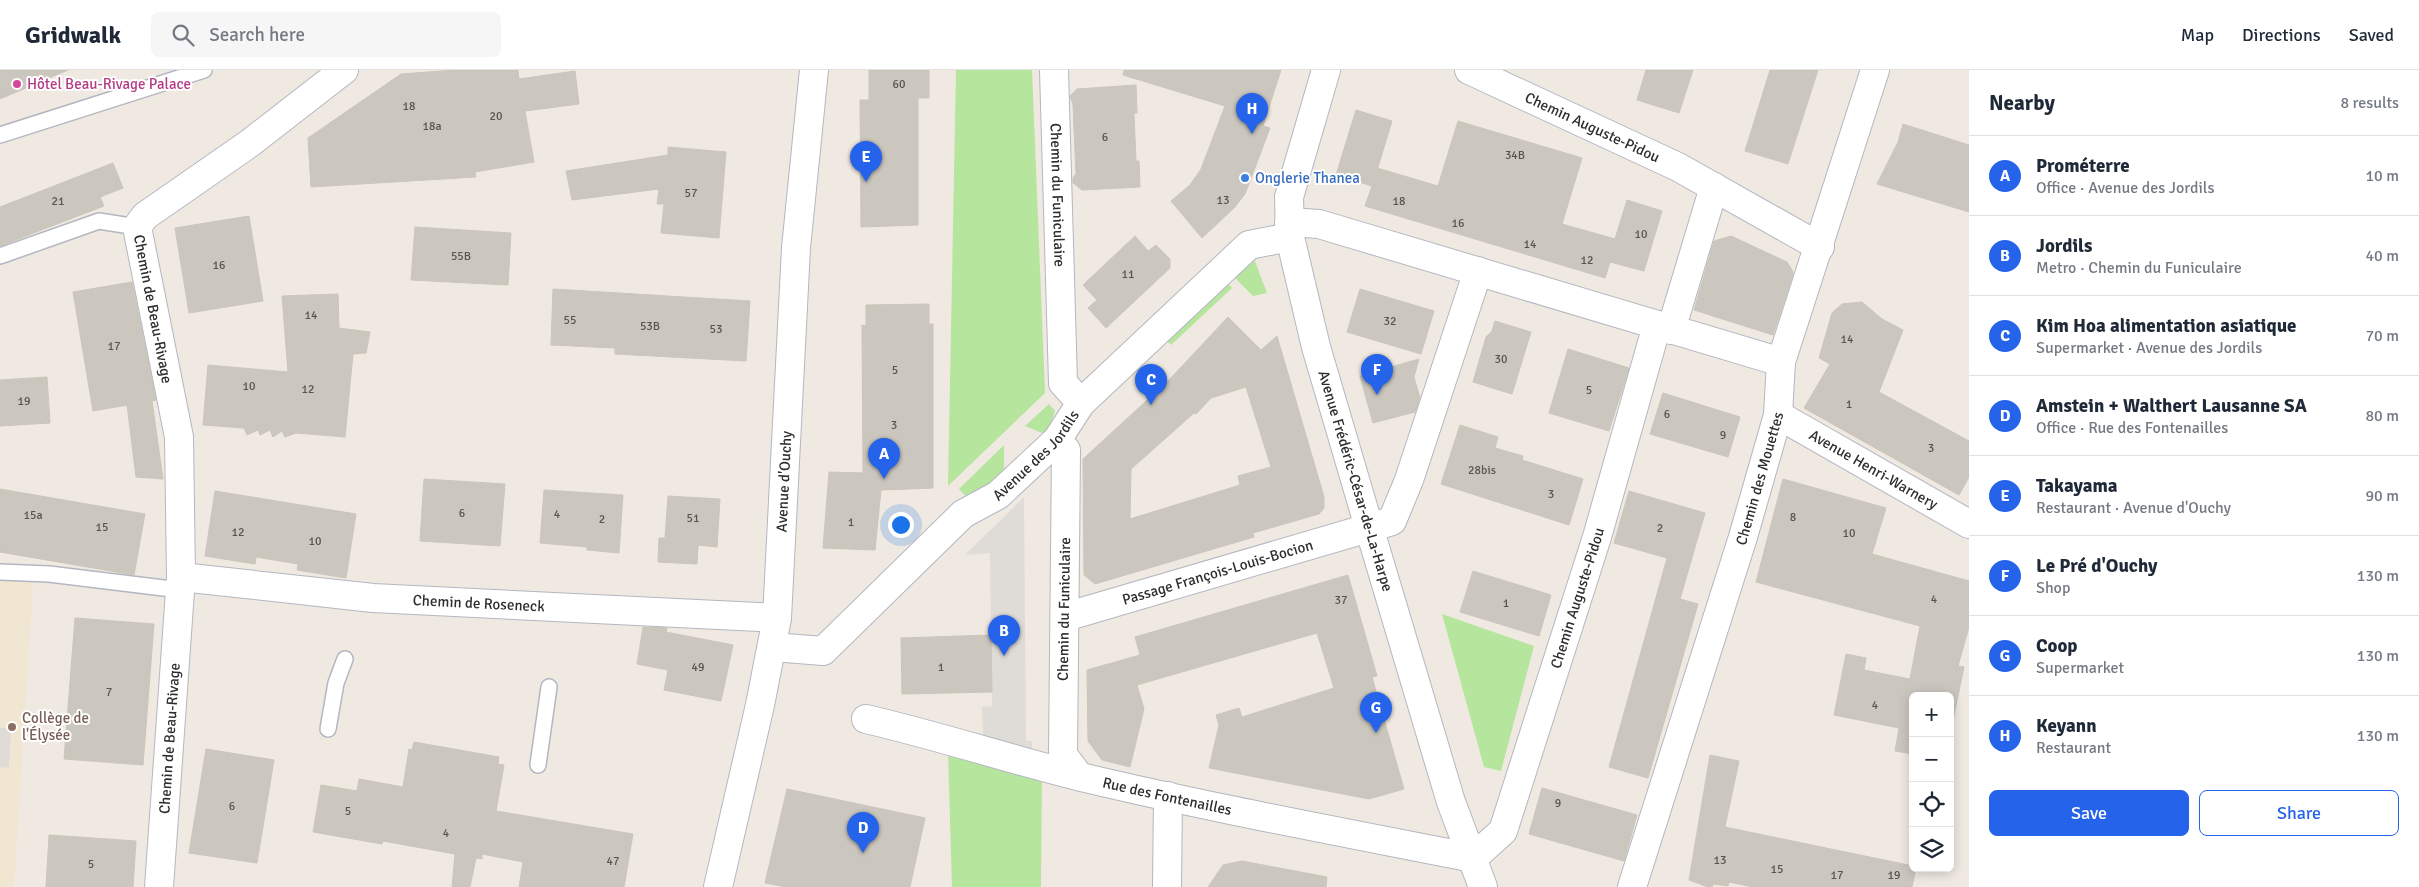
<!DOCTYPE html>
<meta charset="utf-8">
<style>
body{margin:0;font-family:Signika,sans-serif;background:#f6f6f7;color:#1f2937}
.controls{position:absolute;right:15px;bottom:15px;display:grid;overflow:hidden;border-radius:8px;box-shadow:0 2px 12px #0003}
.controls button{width:45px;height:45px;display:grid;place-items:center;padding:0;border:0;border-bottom:1px solid #e0e1e3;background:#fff;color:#1f2937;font:25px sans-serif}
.you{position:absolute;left:900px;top:454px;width:18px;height:18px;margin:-12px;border:4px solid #fff;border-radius:50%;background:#1a73e8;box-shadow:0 0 0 8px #1a73e833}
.badge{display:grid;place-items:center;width:32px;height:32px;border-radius:50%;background:#2563eb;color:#fff;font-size:16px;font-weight:700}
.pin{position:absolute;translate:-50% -41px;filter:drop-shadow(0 1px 2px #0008)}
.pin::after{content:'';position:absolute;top:26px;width:18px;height:15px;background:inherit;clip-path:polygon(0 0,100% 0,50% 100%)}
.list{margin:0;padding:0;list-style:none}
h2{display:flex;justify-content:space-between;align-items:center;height:65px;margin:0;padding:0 20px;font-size:21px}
h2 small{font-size:16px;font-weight:400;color:#747a83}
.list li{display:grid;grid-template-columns:32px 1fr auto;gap:15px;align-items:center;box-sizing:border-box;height:80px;padding:0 20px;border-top:1px solid #e0e1e3}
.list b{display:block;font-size:19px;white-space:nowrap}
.list p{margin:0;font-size:16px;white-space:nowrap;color:#747a83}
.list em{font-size:16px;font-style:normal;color:#747a83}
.actions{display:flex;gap:10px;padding:15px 20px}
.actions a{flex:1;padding:11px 0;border:1px solid #2563eb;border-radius:8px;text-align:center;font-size:18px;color:#2563eb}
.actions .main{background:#2563eb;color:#fff}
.icon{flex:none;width:28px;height:28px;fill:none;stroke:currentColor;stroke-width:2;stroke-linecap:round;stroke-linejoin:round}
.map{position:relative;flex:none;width:1969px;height:817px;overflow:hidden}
header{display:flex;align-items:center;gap:30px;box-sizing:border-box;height:70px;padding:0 25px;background:#fff;border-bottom:1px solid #e0e1e3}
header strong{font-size:24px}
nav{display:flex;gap:28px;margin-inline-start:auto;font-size:18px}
.search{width:350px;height:45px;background:#f6f6f7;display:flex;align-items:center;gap:12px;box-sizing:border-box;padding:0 18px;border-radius:8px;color:#747a83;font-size:19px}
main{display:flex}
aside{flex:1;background:#fff}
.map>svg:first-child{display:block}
.education{fill:#f0e6d1}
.green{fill:#b6e59e}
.plaza{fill:#dfdcd8}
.building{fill:#cbc7bf;stroke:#cbc5ba;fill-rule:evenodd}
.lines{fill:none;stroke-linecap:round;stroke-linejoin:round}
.lane-casing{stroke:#b4b7c1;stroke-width:18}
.street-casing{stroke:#b4b7c1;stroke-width:30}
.secondary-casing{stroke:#b4b7c1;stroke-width:30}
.lane{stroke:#fff;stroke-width:15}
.street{stroke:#fff;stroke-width:28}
.secondary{stroke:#fff;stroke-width:28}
.hotel-dot{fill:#d1479c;stroke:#fff;stroke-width:2}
.shop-dot{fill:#3f7fe0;stroke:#fff;stroke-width:2}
.education-dot{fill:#8d6e63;stroke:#fff;stroke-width:2}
.labels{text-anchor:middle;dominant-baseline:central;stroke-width:4;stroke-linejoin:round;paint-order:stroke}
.number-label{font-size:12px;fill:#555452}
.hotel-label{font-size:15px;fill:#b23c85;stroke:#fff;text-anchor:start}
.street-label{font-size:15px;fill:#2e2e2e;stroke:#fff}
.shop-label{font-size:15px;fill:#366cbe;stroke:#fff;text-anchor:start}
.education-label{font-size:15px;fill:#785e54;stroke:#fff;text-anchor:start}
</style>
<header>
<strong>Gridwalk</strong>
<div class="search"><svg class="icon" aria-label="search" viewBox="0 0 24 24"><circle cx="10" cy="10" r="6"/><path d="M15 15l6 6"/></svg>Search here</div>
<nav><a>Map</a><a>Directions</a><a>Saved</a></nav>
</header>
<main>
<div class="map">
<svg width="1969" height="817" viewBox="0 0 1969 817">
<rect width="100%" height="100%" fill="#efe9e1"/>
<polygon class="education" points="0,494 34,498 14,817 0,817"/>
<g class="green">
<polygon points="956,0 1032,0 1045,323 948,416"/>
<polygon points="1253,186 1267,223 1253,226 1233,206"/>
<polygon points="1227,212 1232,218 1171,275 1165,269"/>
<polygon points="1049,334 1055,341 1047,365 1025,356"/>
<polygon points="1004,375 1004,405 968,429 959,419"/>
<polygon points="1442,544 1534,576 1501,701 1484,697"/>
<polygon points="948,681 1042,704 1041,817 952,817"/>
</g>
<g class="plaza">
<polygon points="1024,427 1026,671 1032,671 1032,693 983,672 982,637 992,636 990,483 965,485"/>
<polygon points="0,658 11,658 9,698 0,697"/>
</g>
<g class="building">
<polygon points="0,0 68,0 0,29"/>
<polygon points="456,0 518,0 519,9 575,1 579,34 525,41 534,92 475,102 476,107 311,117 308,68 401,4"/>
<polygon points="869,0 929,0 929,28 918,28 918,155 861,157 860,30 869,30"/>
<polygon points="1124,0 1281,0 1263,56 1270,58 1245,124 1234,138 1202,168 1171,131 1190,115 1201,99 1225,36 1123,5"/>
<polygon points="1646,0 1693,0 1679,43 1637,30"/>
<polygon points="1770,0 1818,0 1788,94 1745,81"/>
<polygon points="1136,15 1137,43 1134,43 1136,91 1139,91 1140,117 1082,120 1073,113 1073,108 1076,104 1073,35 1070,26 1077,19"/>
<polygon points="1356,40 1392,51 1374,110 1377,98 1438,116 1458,51 1582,88 1562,154 1615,169 1627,130 1662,141 1644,201 1610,192 1605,208 1365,136 1372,116 1336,105"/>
<polygon points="1903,54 1969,75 1969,142 1877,114 1898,72"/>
<polygon points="668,77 726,82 719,168 661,163 664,134 657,134 659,119 572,130 566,101 668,85"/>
<polygon points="113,93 123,118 100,127 104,136 0,176 0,137"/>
<polygon points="249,146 263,231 189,243 175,158"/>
<polygon points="415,157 511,163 508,215 411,210"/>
<polygon points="1135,166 1148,181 1156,175 1170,189 1170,198 1106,258 1088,238 1097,230 1083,215"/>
<polygon points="1731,166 1787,192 1792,200 1793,204 1773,265 1694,240 1714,171"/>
<polygon points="132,212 156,330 152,331 163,409 136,407 127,335 93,341 73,222"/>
<polygon points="553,219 750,231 746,291 615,284 615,278 551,275"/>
<polygon points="1360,219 1434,241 1421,284 1347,262"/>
<polygon points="338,224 339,258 370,262 366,283 353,284 345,367 296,363 285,367 282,361 273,367 270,360 260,365 258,360 247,365 244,358 203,355 208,295 288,302 282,226"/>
<polygon points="1862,232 1882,249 1903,260 1879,322 1969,371 1969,407 1959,425 1804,338 1830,294 1819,288 1832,243 1842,234"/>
<polygon points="929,234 929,254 933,254 933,418 881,420 875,480 823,478 829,402 863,403 862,255 866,256 866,235"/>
<path d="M1228,247L1261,280L1277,266L1324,427V438L1319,444L1253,463L1254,467L1095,514L1084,505L1083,389L1169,310ZM1246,317L1271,397L1238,406L1240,415L1130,449L1131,399L1194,343L1196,344L1211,328Z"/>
<polygon points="1495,251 1531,262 1512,324 1473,312 1486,267 1492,261"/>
<polygon points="1568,279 1629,298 1609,361 1549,343"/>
<polygon points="1419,289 1414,307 1420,328 1415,342 1373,353 1360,306"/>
<polygon points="47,307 50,353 0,356 0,310"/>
<polygon points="1663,323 1740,347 1728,387 1650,364"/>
<polygon points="1460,355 1498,367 1495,378 1523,386 1522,390 1583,409 1569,455 1441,414"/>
<polygon points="424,409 505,414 500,476 420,471"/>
<polygon points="1783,409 1886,438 1872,484 1969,511 1969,557 1958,596 1964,597 1950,665 1950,626 1913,626 1913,684 1895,681 1899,658 1834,645 1846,584 1866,588 1864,600 1910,609 1920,556 1756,512"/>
<polygon points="0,419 145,444 134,505 0,482"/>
<polygon points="544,420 623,425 619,483 587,480 587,477 540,473"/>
<polygon points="215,421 356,444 346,508 297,500 298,494 256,487 255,494 205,486"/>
<polygon points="1629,421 1705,443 1680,529 1698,534 1648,708 1609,697 1667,488 1614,473"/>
<polygon points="668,426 720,429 717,477 698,475 697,494 658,492 659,468 665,468"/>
<polygon points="1473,501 1551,525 1539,566 1460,542"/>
<polygon points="1348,505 1377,606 1372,607 1404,719 1369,729 1209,698 1219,655 1216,645 1239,638 1242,647 1334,618 1317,563 1137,615 1144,639 1130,697 1102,690 1088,671 1087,600 1140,585 1135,567"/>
<polygon points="75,548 154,554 143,695 64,689"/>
<polygon points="643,557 667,558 666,562 733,575 721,631 664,620 668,600 637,594"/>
<polygon points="991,565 992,622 902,624 901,568"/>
<polygon points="414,672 499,687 498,694 504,695 496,741 633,764 624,817 519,817 523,792 482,784 482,789 476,788 470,817 452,817 455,784 383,771 382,774 313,762 321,715 357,721 359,709 403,717 409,679 412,680"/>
<polygon points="206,679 274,690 257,793 189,783"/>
<polygon points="1710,685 1739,691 1725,757 1913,796 1913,798 1916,798 1912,817 1753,817 1729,812 1728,816 1713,814 1712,817 1708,817 1689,810"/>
<polygon points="1542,718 1637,745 1624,791 1529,764"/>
<polygon points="787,719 925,748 910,817 786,817 765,813"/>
<polygon points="49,765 136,771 133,817 46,817"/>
<polygon points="1242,791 1327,807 1326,817 1208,817 1223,795"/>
</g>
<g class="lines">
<g class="lane-casing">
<g id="lane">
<polyline points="0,65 204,0"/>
<polyline points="0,186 99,151 137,157"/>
<polyline points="0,502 49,504 180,520"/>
<polyline points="328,659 336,613 345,589"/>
<polyline points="538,695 549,617"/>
</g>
</g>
<g class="street-casing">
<g id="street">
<path id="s1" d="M1054,0L1063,313L1081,333"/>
<path id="s2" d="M1469,0L1678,97L1820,177"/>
<polyline points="1289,152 1319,154 1781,292"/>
<polyline points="1671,260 1714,117"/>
<path id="s3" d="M1778,345L1969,454"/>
<polyline points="1057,370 1066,380 1063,685 1079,706"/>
<path id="s4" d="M181,507L373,528L777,548"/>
<path id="s5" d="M1065,547L1392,451L1409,410L1478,201"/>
<path id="s6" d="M773,577L823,581L963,444L998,425L1057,370L1081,333L1249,175L1290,167"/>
<path id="s7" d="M866,649C939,666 1009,689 1081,707C1211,738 1342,762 1473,788L1503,761L1597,467L1657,255"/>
<path id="s8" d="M159,817L181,507L179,367L137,157L145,146L250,73L344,0"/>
<polyline points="1167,817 1168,726"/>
<path id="s9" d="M1632,817L1743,467L1778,345L1781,292L1875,0"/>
</g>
</g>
<g class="secondary-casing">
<g id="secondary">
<path id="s10" d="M1326,0L1289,127L1290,167L1316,277L1369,457L1451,732L1483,817"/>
<path id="s11" d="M718,817L760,635L777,548L796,178L814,0"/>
</g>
</g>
<use href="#lane" class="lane"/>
<use href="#street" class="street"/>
<use href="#secondary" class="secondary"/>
</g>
<circle class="hotel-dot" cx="17" cy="14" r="5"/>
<circle class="shop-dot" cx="1245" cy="108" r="5"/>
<circle class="education-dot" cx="12" cy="657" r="5"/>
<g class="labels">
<g class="number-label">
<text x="899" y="14">60</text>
<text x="409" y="36">18</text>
<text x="496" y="46">20</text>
<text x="432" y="56">18a</text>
<text x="1105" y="67">6</text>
<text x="1515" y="85">34B</text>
<text x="691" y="123">57</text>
<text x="1223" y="130">13</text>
<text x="58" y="131">21</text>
<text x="1399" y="131">18</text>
<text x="1458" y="153">16</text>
<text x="1641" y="164">10</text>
<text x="1530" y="174">14</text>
<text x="461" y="186">55B</text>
<text x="1587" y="190">12</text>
<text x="219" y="195">16</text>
<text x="1128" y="204">11</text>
<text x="311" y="245">14</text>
<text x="570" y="250">55</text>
<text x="1390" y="251">32</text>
<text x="650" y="256">53B</text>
<text x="716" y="259">53</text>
<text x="1847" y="269">14</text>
<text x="114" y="276">17</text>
<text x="1501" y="289">30</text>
<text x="895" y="300">5</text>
<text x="249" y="316">10</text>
<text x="308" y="319">12</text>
<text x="1589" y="320">5</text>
<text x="24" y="331">19</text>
<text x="1849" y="334">1</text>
<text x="1667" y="344">6</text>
<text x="894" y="355">3</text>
<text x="1723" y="365">9</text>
<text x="1931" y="378">3</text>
<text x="1482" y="400">28bis</text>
<text x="1551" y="424">3</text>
<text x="462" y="443">6</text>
<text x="557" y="444">4</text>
<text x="33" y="445">15a</text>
<text x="1793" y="447">8</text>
<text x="693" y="448">51</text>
<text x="602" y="449">2</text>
<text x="851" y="452">1</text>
<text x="102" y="457">15</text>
<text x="1660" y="458">2</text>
<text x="238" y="462">12</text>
<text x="1849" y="463">10</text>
<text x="315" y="471">10</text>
<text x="1934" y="529">4</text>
<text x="1341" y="530">37</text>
<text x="1506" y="533">1</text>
<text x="698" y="597">49</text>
<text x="941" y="597">1</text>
<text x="109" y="622">7</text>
<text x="1875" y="635">4</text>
<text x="1558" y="733">9</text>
<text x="232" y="736">6</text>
<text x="348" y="741">5</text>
<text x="446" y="763">4</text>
<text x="1720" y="790">13</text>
<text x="613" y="791">47</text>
<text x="91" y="794">5</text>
<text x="1777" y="799">15</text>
<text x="1837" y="805">17</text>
<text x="1894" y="805">19</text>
</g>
<g class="hotel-label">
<text x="27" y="14">Hôtel Beau-Rivage Palace</text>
</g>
<g class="street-label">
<text stroke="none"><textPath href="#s2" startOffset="136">Chemin Auguste-Pidou</textPath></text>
<text stroke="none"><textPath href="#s1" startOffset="125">Chemin du Funiculaire</textPath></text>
<text transform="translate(153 239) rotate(79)">Chemin de Beau-Rivage</text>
<text stroke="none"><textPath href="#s6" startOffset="341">Avenue des Jordils</textPath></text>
<text stroke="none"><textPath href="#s3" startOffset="110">Avenue Henri-Warnery</textPath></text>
<text stroke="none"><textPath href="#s9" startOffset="428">Chemin des Mouettes</textPath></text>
<text stroke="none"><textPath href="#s11" startOffset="412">Avenue d'Ouchy</textPath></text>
<text stroke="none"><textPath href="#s10" startOffset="425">Avenue Frédéric-César-de-La-Harpe</textPath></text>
<text stroke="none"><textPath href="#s5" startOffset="159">Passage François-Louis-Bocion</textPath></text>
<text stroke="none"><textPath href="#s7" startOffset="908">Chemin Auguste-Pidou</textPath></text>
<text stroke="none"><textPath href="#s4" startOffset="299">Chemin de Roseneck</textPath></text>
<text transform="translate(1064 539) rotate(-89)">Chemin du Funiculaire</text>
<text stroke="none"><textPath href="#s8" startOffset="149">Chemin de Beau-Rivage</textPath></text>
<text stroke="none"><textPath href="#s7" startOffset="311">Rue des Fontenailles</textPath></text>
</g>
<g class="shop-label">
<text x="1255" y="108">Onglerie Thanea</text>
</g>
<g class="education-label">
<text x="22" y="648">Collège de<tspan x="22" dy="17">l'Élysée</tspan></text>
</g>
</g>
</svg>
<div class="controls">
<button>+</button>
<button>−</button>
<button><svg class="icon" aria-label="locate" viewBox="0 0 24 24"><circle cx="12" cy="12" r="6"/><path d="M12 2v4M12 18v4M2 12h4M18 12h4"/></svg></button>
<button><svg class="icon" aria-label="layers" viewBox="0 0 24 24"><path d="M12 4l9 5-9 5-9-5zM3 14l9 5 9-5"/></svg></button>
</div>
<div class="you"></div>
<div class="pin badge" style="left:884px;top:409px">A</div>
<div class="pin badge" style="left:1004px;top:586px">B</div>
<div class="pin badge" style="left:1151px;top:335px">C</div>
<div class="pin badge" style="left:863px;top:783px">D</div>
<div class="pin badge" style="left:866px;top:112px">E</div>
<div class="pin badge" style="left:1377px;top:325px">F</div>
<div class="pin badge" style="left:1376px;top:663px">G</div>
<div class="pin badge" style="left:1252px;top:64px">H</div>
</div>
<aside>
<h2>Nearby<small>8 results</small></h2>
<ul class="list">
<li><span class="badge">A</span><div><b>Prométerre</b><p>Office · Avenue des Jordils</p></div><em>10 m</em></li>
<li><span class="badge">B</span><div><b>Jordils</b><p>Metro · Chemin du Funiculaire</p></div><em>40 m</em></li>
<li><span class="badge">C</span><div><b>Kim Hoa alimentation asiatique</b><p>Supermarket · Avenue des Jordils</p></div><em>70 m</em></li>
<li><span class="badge">D</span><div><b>Amstein + Walthert Lausanne SA</b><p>Office · Rue des Fontenailles</p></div><em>80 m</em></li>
<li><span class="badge">E</span><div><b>Takayama</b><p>Restaurant · Avenue d'Ouchy</p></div><em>90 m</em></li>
<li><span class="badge">F</span><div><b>Le Pré d'Ouchy</b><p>Shop</p></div><em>130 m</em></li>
<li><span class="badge">G</span><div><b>Coop</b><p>Supermarket</p></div><em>130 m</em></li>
<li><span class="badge">H</span><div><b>Keyann</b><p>Restaurant</p></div><em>130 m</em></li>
</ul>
<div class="actions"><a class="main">Save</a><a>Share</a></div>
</aside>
</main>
